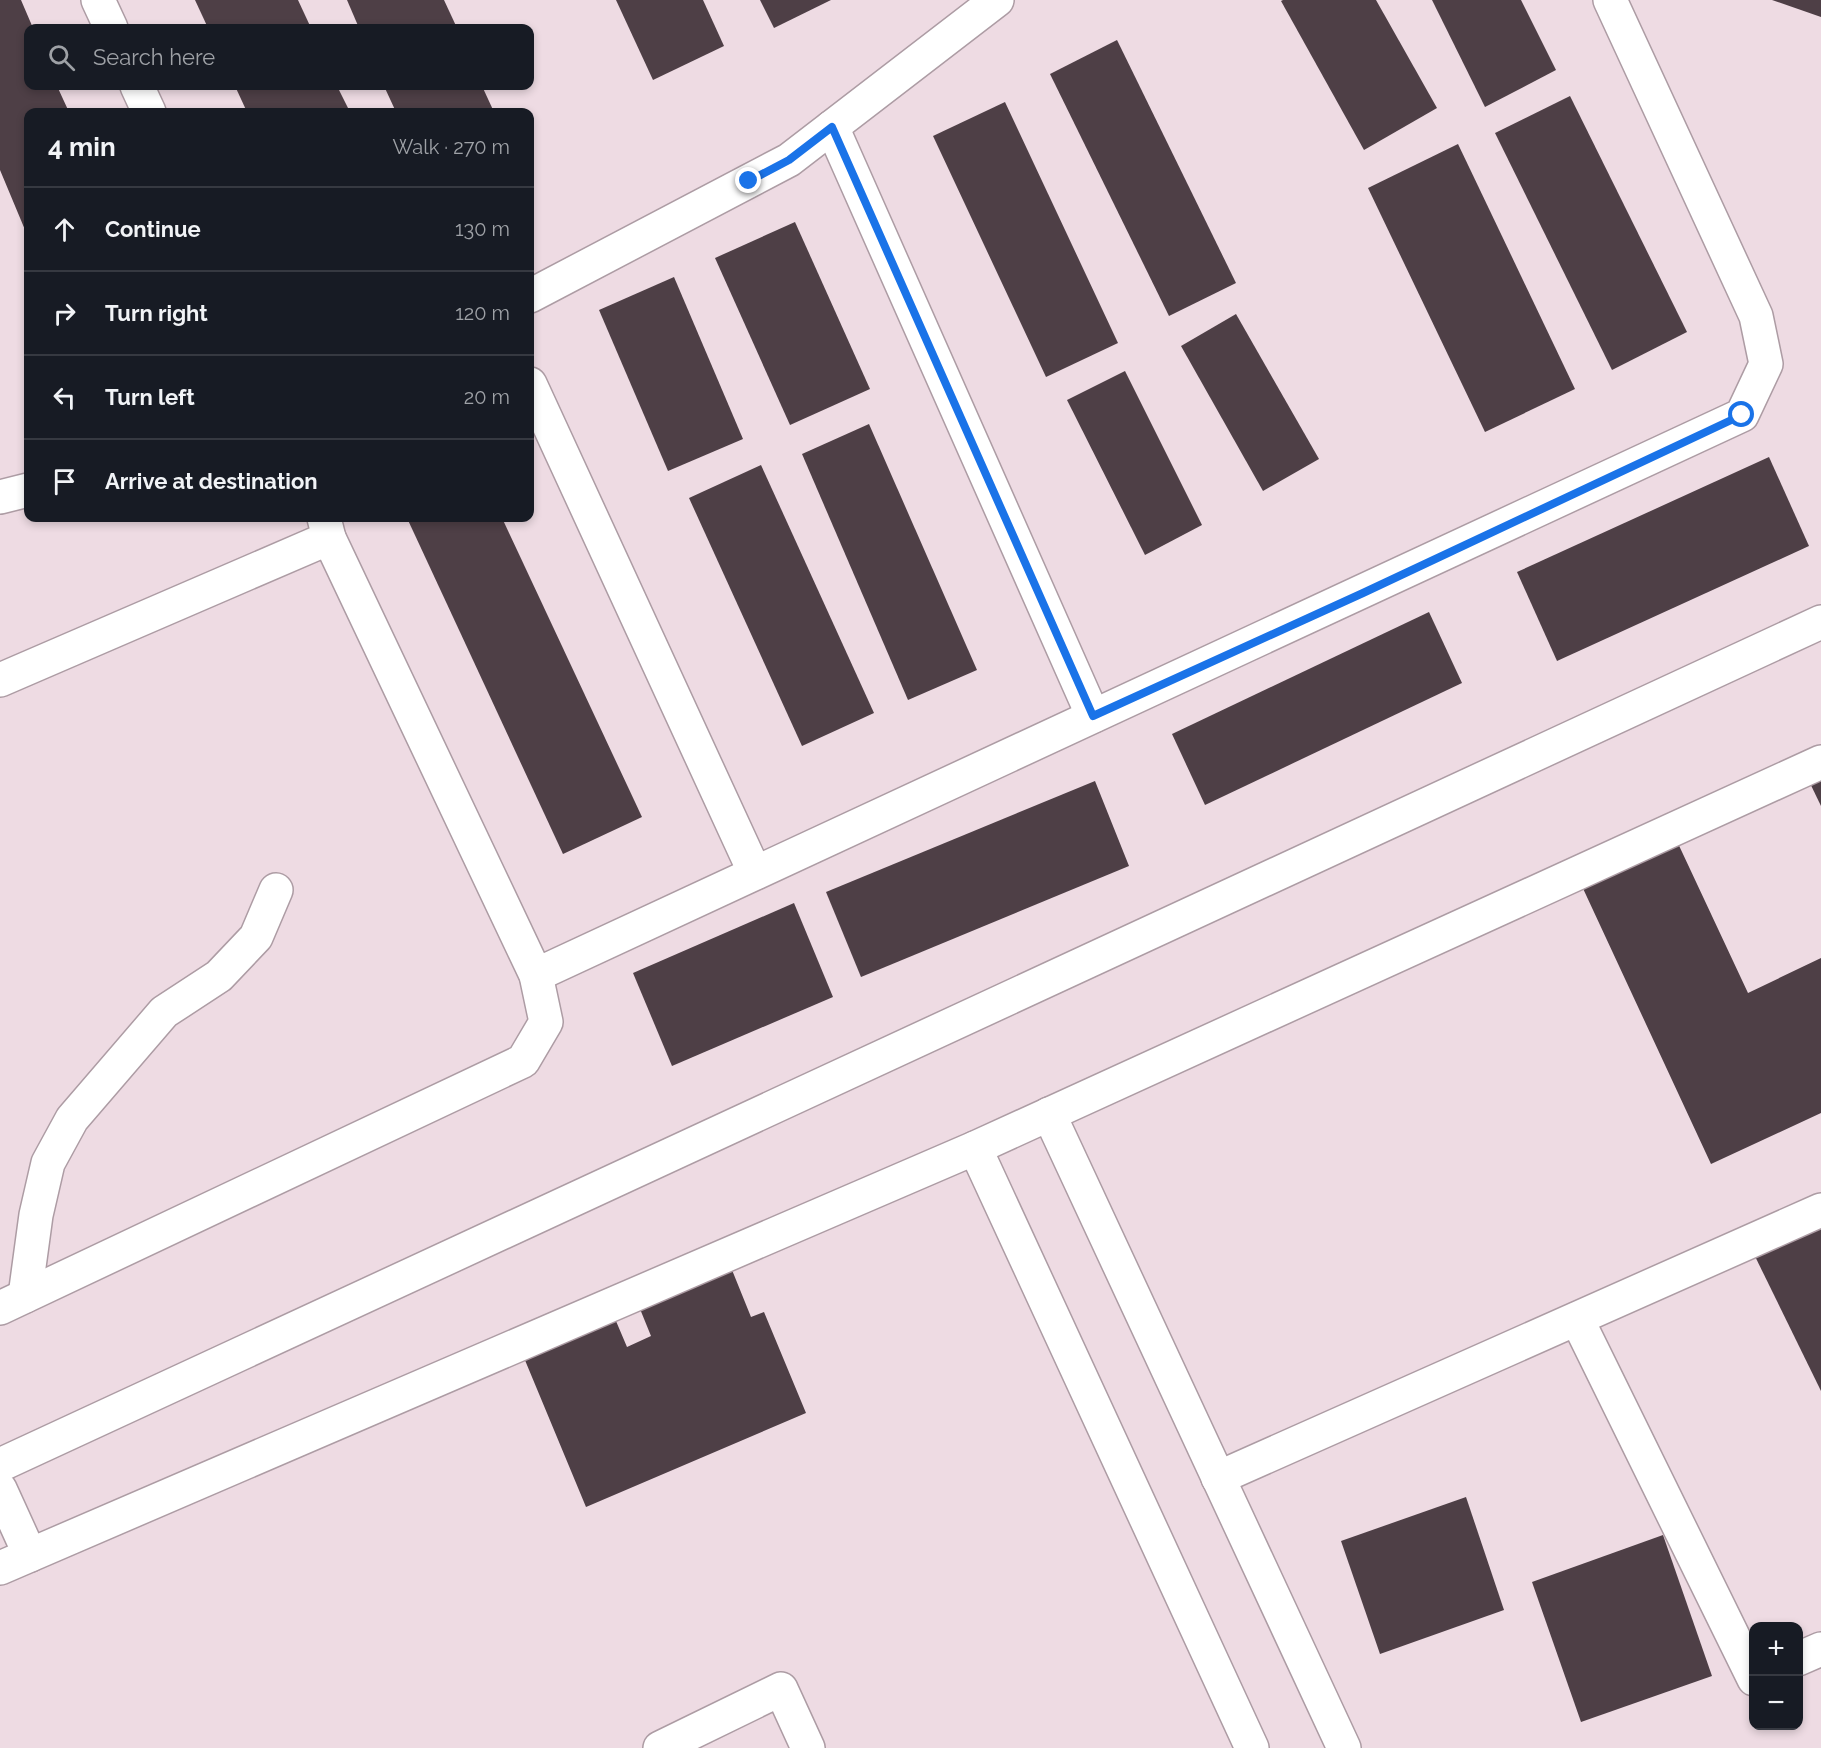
<!DOCTYPE html>
<meta charset="utf-8">
<style>
body{margin:0;font-family:Raleway,sans-serif;background:#242831;color:#f1f3f6}
.controls{position:absolute;right:18px;bottom:18px;display:grid;overflow:hidden;border-radius:12px;box-shadow:0 3px 9px #0003}
.controls button{width:54px;height:54px;display:grid;place-items:center;padding:0;border:0;border-bottom:2px solid #363941;background:#171b24;color:#f1f3f6;font:30px sans-serif}
.stop{position:absolute;width:18px;height:18px;margin:-14px;border:4px solid #1a73e8;border-radius:50%;background:#fff}
.stop.end{background:#1a73e8;border-color:#fff;box-shadow:0 2px 6px #0008}
.list{margin:0;padding:0;list-style:none}
h2{display:flex;justify-content:space-between;align-items:center;height:78px;margin:0;padding:0 24px;font-size:26px}
h2 small{font-size:20px;font-weight:400;color:#9ea1a6}
.list li{display:grid;grid-template-columns:39px 1fr auto;gap:18px;align-items:center;box-sizing:border-box;height:84px;padding:0 24px;border-top:2px solid #363941}
.list b{display:block;font-size:22px;white-space:nowrap}
.list em{font-size:20px;font-style:normal;color:#9ea1a6}
.icon{flex:none;width:33px;height:33px;fill:none;stroke:currentColor;stroke-width:2;stroke-linecap:round;stroke-linejoin:round}
.map{position:relative;flex:none;width:1821px;height:1748px;overflow:hidden}
.search{position:absolute;background:#171b24;box-shadow:0 3px 9px #0003;left:24px;top:24px;width:510px;height:66px;display:flex;align-items:center;gap:15px;box-sizing:border-box;padding:0 21px;border-radius:12px;color:#9ea1a6;font-size:22px}
.panel{position:absolute;background:#171b24;box-shadow:0 3px 9px #0003;left:24px;top:108px;width:510px;height:414px;border-radius:12px}
.map>svg:first-child{display:block}
.building{fill:#4e3f46}
.lines{fill:none;stroke-linecap:round;stroke-linejoin:round}
.minor-casing{stroke:#ad9ca4;stroke-width:36}
.minor{stroke:#fff;stroke-width:33}
.route{stroke:#1a73e8;stroke-width:8}
</style>
<div class="map">
<svg width="1821" height="1748" viewBox="0 0 1821 1748">
<rect width="100%" height="100%" fill="#eedbe3"/>
<g class="building">
<polygon points="0,0 21,0 33,28 28,28 28,86 57,86 69,112 28,112 28,237 0,170"/>
<polygon points="195,0 298,0 311,28 208,28"/>
<polygon points="347,0 444,0 457,28 359,28"/>
<polygon points="616,0 703,0 724,46 653,80"/>
<polygon points="760,0 831,0 774,28"/>
<polygon points="1283,0 1376,0 1437,108 1364,150 1281,1"/>
<polygon points="1432,0 1521,0 1556,70 1485,107"/>
<polygon points="1772,0 1821,0 1821,17"/>
<polygon points="1117,40 1236,283 1169,316 1050,74"/>
<polygon points="235,86 337,86 350,112 247,112"/>
<polygon points="384,86 482,86 494,112 396,112"/>
<polygon points="1570,96 1687,332 1612,370 1495,133"/>
<polygon points="1005,102 1118,343 1046,377 933,136"/>
<polygon points="1458,144 1575,389 1485,432 1368,188"/>
<polygon points="795,222 870,389 790,425 715,258"/>
<polygon points="674,277 743,439 668,471 599,310"/>
<polygon points="1236,314 1319,459 1263,491 1181,346"/>
<polygon points="1125,371 1202,525 1145,555 1067,400"/>
<polygon points="869,424 977,670 908,700 802,454"/>
<polygon points="1769,457 1809,546 1557,661 1517,572"/>
<polygon points="761,465 874,713 802,746 689,498"/>
<polygon points="407,518 502,518 642,817 563,854"/>
<polygon points="1429,612 1462,683 1205,805 1172,734"/>
<polygon points="1821,771 1821,806 1807,777"/>
<polygon points="1095,781 1129,866 861,977 826,892"/>
<polygon points="1675,837 1748,993 1821,958 1821,1113 1711,1164 1580,882"/>
<polygon points="794,903 833,997 672,1066 633,973"/>
<polygon points="1821,1205 1821,1391 1748,1242"/>
<polygon points="730,1265 751,1317 764,1312 806,1413 586,1507 522,1353 613,1314 627,1347 651,1336 638,1304"/>
<polygon points="1466,1497 1504,1610 1380,1654 1341,1541"/>
<polygon points="1663,1535 1712,1676 1581,1722 1532,1582"/>
</g>
<g class="lines">
<g class="minor-casing">
<g id="minor">
<polyline points="98,0 111,28"/>
<polyline points="137,86 149,112"/>
<polyline points="832,127 1093,716"/>
<polyline points="530,296 789,160 997,0"/>
<polyline points="530,384 755,873"/>
<polyline points="0,497 28,490"/>
<polyline points="0,680 329,538 324,518"/>
<path d="M536,975C938,787 1341,603 1742,415L1766,364L1756,316L1610,0"/>
<polyline points="1049,1114 1344,1748"/>
<polyline points="975,1148 1252,1748"/>
<polyline points="25,1296 36,1215 48,1163 72,1119 164,1012 219,976 256,937 276,890"/>
<polyline points="0,1308 523,1061 546,1022 536,975 329,538"/>
<polyline points="1577,1319 1754,1679"/>
<polyline points="0,1465 1821,622"/>
<polyline points="1218,1478 1821,1210"/>
<polyline points="0,1489 30,1555"/>
<polyline points="0,1568 975,1148 1821,762"/>
<polyline points="1798,1659 1821,1649"/>
<polyline points="660,1748 781,1689 808,1748"/>
</g>
</g>
<use href="#minor" class="minor"/>
</g>
<g class="lines">
<polyline class="route" points="749,181 789,160 832,127 1093,716 1363,593 1742,415"/>
</g>
</svg>
<div class="controls">
<button>+</button>
<button>−</button>
</div>
<div class="stop" style="left:1742px;top:415px"></div>
<div class="stop end" style="left:749px;top:181px"></div>
<div class="search"><svg class="icon" aria-label="search" viewBox="0 0 24 24"><circle cx="10" cy="10" r="6"/><path d="M15 15l6 6"/></svg>Search here</div>
<section class="panel">
<h2>4 min<small>Walk · 270 m</small></h2>
<ul class="list">
<li><svg class="icon" aria-label="ahead" viewBox="0 0 24 24"><path d="M12 20V5M6 11l6-6 6 6"/></svg><div><b>Continue</b></div><em>130 m</em></li>
<li><svg class="icon" aria-label="right" viewBox="0 0 24 24"><path d="M7 20v-9h11M14 6l5 5-5 5"/></svg><div><b>Turn right</b></div><em>120 m</em></li>
<li><svg class="icon" aria-label="left" viewBox="0 0 24 24"><path d="M17 20v-9H6M10 6l-5 5 5 5"/></svg><div><b>Turn left</b></div><em>20 m</em></li>
<li><svg class="icon" aria-label="arrive" viewBox="0 0 24 24"><path d="M6 21V4h12l-3 4 3 4H6"/></svg><div><b>Arrive at destination</b></div></li>
</ul>
</section>
</div>
